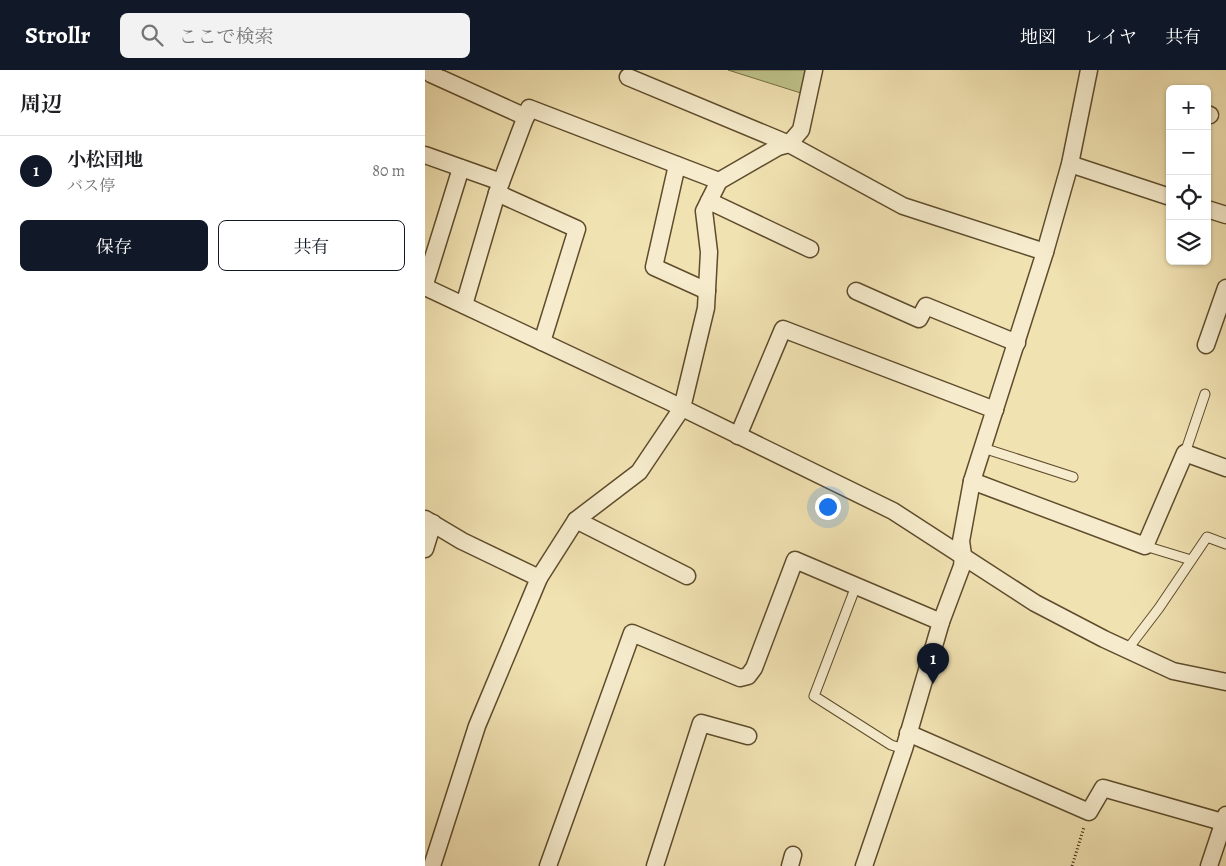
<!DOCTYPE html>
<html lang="ja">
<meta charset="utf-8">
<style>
body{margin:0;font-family:Alegreya,"Noto Serif JP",serif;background:#f2f2f2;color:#202124}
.controls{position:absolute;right:15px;top:15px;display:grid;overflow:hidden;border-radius:8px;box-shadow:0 1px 4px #0004}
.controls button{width:45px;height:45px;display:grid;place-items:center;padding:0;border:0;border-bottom:1px solid #e0e0e0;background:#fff;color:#202124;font:25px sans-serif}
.you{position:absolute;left:402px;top:436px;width:18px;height:18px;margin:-12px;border:4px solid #fff;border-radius:50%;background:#1a73e8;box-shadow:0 0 0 8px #1a73e833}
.badge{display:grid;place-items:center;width:32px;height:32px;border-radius:50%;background:#111827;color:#fff;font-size:16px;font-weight:700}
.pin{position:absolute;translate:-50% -41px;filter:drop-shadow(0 1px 2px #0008)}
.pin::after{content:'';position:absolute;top:26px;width:18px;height:15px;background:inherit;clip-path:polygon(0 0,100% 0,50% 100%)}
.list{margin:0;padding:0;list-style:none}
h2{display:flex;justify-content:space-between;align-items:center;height:65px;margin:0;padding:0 20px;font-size:21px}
h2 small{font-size:16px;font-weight:400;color:#757577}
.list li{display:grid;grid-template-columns:32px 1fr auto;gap:15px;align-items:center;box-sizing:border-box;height:70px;padding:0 20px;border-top:1px solid #e0e0e0}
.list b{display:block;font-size:19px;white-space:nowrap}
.list p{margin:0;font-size:16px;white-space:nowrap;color:#757577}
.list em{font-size:16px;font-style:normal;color:#757577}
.actions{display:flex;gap:10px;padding:15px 20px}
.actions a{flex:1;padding:11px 0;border:1px solid #111827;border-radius:8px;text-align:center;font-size:18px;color:#111827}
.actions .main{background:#111827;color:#fff}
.icon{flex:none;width:28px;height:28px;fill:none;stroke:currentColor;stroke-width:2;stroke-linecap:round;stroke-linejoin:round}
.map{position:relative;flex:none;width:801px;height:796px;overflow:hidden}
header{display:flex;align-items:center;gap:30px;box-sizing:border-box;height:70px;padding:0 25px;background:#111827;color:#fff}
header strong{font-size:24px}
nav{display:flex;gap:28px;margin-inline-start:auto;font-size:18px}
.search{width:350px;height:45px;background:#f2f2f2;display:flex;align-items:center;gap:12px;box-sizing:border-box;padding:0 18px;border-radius:8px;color:#757577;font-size:19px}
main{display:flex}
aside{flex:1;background:#fff}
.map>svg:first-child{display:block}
.green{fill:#bec289;stroke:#766e44}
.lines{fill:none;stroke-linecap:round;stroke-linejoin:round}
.service-casing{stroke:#5e4c2c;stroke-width:11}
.minor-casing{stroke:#5e4c2c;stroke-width:19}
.path{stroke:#2d1a00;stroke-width:3;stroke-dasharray:1 2.5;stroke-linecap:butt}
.service{stroke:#f6eccd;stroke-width:9}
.minor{stroke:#f6eccd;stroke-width:16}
</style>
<header>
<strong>Strollr</strong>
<div class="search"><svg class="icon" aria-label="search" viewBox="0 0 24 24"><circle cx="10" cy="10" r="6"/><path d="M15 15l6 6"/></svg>ここで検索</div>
<nav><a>地図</a><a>レイヤ</a><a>共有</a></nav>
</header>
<main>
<aside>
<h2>周辺<small></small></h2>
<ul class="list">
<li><span class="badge">1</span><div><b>小松団地</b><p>バス停</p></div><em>80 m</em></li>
</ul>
<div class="actions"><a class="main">保存</a><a>共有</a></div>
</aside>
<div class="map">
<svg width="801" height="796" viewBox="0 0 801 796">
<rect width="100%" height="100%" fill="#f1e2b2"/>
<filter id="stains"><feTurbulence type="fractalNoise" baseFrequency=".004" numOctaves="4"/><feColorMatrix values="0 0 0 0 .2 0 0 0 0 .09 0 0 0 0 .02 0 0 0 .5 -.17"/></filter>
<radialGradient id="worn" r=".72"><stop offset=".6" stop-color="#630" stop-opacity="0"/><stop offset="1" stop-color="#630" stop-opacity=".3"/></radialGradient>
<polygon class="green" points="303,0 386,0 382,25"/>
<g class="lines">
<g class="service-casing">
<g id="service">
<polyline points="558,378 648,407"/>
<polyline points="760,383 780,324"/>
<polyline points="720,476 766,490"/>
<polyline points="431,516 389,626 466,675 479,679"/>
<polyline points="702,580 734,538 782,467 801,474"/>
</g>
</g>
<g class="minor-casing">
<g id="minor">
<polyline points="9,0 6,4 101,47"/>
<polyline points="203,7 364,74 376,60 389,0"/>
<polyline points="782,44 785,45"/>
<polyline points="0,85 76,112"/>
<polyline points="645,94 745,127"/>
<polyline points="252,95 229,197 282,221"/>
<polyline points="72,123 152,159 117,272"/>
<polyline points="284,131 385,179"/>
<polyline points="782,139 801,145"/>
<polyline points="0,214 36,98"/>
<polyline points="0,217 243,331 468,441 610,533 679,569 748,601 801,612"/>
<polyline points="431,221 494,249 501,236 592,273"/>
<polyline points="39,235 72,123 104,38 294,111"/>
<polyline points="781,275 801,218"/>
<polyline points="313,366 358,259 570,340"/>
<polyline points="547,411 720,476 760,383 801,398"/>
<polyline points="0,449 37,471 114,508"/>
<polyline points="151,450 262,506"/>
<polyline points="0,479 8,453"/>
<polyline points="483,663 664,742 678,718 801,753"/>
<polyline points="7,796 52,656 114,508 151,450 214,402 257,338 281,238 284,182 279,141 294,111 353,77 364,74 478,136 620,182"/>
<polyline points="123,796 207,563 315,608 323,606 329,598 370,490 516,552"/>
<polyline points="230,796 276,653 323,666"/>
<polyline points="365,796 368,785"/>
<polyline points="439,796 479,679 516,552 537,496 538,485 536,471 547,411 620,182 645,94 664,0"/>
<polyline points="784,796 801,745"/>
</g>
</g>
<polyline class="path" points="647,796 659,757"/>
<use href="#service" class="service"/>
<use href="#minor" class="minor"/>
</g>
<rect width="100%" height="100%" filter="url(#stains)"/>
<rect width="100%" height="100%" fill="url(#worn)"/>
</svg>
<div class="controls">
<button>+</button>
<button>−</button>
<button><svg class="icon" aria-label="locate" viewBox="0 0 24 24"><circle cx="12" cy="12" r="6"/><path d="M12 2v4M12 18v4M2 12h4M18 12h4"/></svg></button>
<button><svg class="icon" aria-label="layers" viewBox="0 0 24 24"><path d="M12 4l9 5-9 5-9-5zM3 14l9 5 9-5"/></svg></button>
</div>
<div class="you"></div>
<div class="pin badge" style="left:508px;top:614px">1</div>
</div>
</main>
